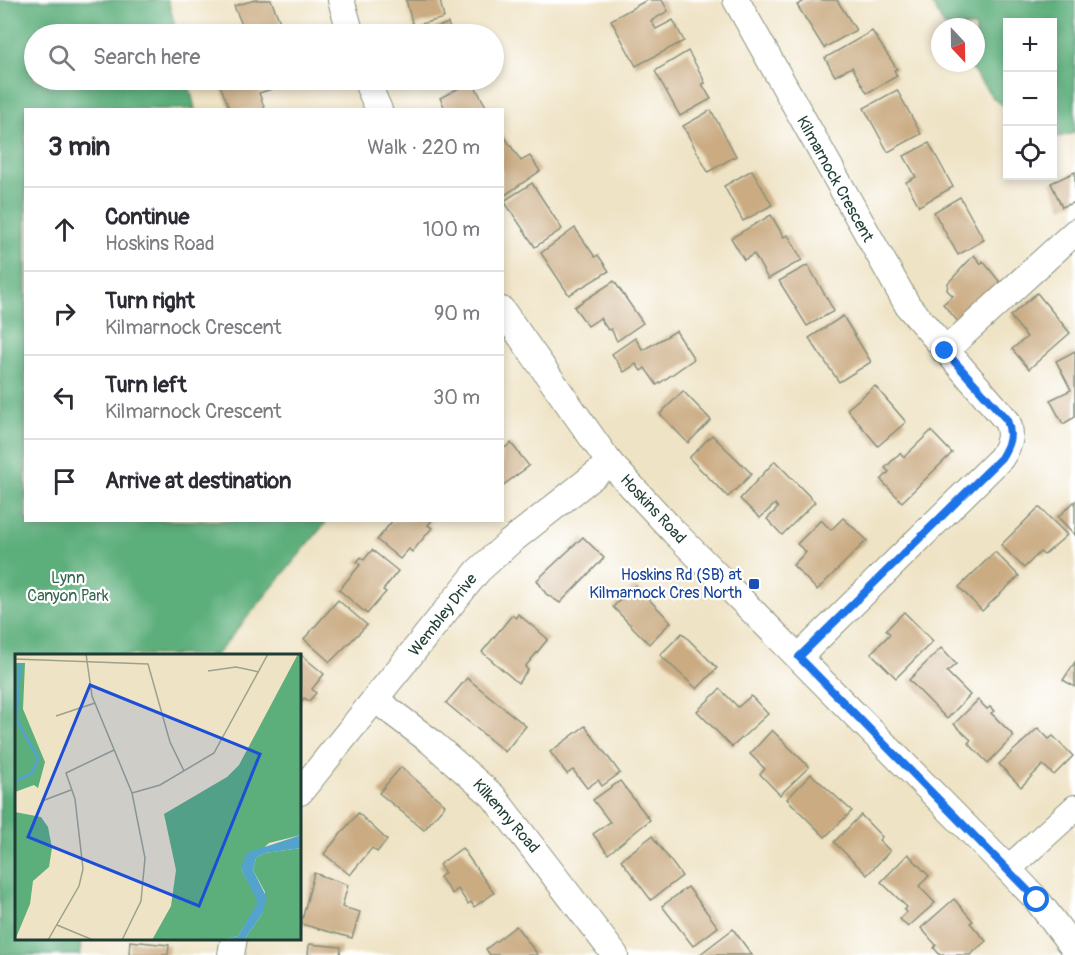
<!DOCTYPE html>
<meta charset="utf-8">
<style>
body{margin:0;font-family:Pangolin,sans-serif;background:#f7f7f7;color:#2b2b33}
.controls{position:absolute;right:18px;top:18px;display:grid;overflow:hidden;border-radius:0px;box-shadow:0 3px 9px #0003}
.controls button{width:54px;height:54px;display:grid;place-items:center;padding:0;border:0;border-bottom:2px solid #e1e1e2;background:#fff;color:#2b2b33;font:30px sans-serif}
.compass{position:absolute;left:931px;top:18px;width:54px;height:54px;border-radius:50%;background:#fff;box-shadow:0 3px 9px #0003;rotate:158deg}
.stop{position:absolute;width:18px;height:18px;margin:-14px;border:4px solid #1a73e8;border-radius:50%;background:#fff}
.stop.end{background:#1a73e8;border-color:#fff;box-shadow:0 2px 6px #0008}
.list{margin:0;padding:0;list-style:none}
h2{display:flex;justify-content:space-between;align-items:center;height:78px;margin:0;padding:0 24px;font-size:26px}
h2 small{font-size:20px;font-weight:400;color:#7c7c81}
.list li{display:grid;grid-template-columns:39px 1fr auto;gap:18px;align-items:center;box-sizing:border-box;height:84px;padding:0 24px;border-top:2px solid #e1e1e2}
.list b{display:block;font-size:22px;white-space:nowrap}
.list p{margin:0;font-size:20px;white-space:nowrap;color:#7c7c81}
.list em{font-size:20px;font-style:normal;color:#7c7c81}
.icon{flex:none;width:33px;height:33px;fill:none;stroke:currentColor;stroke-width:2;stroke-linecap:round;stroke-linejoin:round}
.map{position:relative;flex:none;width:1075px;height:955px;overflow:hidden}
.search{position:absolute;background:#fff;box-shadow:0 3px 9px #0003;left:24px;top:24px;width:480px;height:66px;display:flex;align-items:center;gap:15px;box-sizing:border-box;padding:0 21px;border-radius:33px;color:#7c7c81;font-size:22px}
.panel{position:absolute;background:#fff;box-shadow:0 3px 9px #0003;left:24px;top:108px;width:480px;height:414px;border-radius:0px}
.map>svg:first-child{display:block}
.forest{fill:#5cae7a;stroke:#3e7657;stroke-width:1.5}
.building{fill:#caab82}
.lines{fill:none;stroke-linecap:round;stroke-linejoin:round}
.minor-casing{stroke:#87907c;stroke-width:28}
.minor{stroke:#fff;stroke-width:26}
.route{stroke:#1a73e8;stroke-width:8}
.transit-dot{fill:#1a4fb4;stroke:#fff;stroke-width:2}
.labels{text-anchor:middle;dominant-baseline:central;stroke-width:4.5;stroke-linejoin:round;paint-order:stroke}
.street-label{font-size:16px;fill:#1f3d34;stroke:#fff}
.transit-label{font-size:16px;fill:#164399;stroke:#fff;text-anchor:end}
.park-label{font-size:16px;fill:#386750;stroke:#fff}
.inset-river{fill:none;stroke:#53a3cd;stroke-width:3}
.inset-road{fill:none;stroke:#9ca18b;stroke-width:1.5}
.view{fill:#1d4ed8;fill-opacity:0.15;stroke:#1d4ed8;stroke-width:3}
.inset-edge{fill:none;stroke:#1f3d34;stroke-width:3}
</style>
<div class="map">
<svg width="1075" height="955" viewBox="0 0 1075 955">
<rect width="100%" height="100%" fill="#fff"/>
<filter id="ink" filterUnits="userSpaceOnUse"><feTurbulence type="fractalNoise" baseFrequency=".0167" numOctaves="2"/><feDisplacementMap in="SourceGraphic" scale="12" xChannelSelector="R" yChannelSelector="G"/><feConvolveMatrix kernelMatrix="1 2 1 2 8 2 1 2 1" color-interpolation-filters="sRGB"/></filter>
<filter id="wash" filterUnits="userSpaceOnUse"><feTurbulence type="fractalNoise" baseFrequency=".008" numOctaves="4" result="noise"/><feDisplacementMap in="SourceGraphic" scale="24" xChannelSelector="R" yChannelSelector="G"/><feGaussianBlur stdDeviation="1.35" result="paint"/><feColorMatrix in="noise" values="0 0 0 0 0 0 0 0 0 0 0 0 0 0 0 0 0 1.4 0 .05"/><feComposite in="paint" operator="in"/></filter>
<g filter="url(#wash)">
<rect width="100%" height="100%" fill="#efe3c5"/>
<g class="forest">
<polygon points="0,0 168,0 177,34 34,34 34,80 188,80 195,109 26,110 26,520 327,521 216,655 16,655 16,938 81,939 80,955 0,955"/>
<polygon points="930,0 1075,0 1075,133 1053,138 1052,22 1008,22 1007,108 994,99 967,63 976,63 976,27 945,27"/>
</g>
<g id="blocks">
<g class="building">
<polygon points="255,0 271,0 285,34 246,34 234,6"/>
<polygon points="406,0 440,0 444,18 413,26"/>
<polygon points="647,0 662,0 668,11 651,21 656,29 673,20 684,41 636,66 611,20"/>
<polygon points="806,0 837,0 856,30 824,48 797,5"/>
<polygon points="448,23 452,34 420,34"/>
<polygon points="872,31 897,69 894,70 897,76 867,93 852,67 835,76 825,58"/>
<polygon points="688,51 701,74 705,83 702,84 711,99 680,116 655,71"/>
<polygon points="218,80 270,80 272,89 259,93 265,110 230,110"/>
<polygon points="433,80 455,80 436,87"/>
<polygon points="472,81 488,110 446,110 440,98"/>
<polygon points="897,90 921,134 888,152 864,108"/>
<polygon points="711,110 736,156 708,172 683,126"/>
<polygon points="502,133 521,161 530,156 540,171 502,197"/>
<polygon points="929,143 953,187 919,206 906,182 916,177 904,156"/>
<polygon points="752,170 772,205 743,221 724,186"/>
<polygon points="1075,172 1075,202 1062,207 1051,183"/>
<polygon points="532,183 562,229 535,247 504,201"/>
<polygon points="960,197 984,240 958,255 934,212"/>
<polygon points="771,215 784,237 788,235 802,260 768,279 754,254 744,260 731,238"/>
<polygon points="575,228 595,257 598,255 609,271 569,295 541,253"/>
<polygon points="974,255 981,264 983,261 1003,286 960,324 943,304 953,296 947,290 948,283"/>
<polygon points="808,265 834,311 807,326 779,281"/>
<polygon points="614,281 643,323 617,341 611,329 608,330 600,318 588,326 574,307"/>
<polygon points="1037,293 1070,333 1029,369 1012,349 1027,337 1010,316"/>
<polygon points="843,316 871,362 839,382 809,338"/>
<polygon points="676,331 694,359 657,385 645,368 641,371 636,364 624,372 612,354 635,338 643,350"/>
<polygon points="1075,351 1075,417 1063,424 1050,400 1071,390 1056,361"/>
<polygon points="875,386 906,422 878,446 847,409"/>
<polygon points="683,391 711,420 688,443 660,414"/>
<polygon points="931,431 952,453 902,502 881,480 889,472 885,468 900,453 904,457"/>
<polygon points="712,435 752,474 728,497 689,458"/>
<polygon points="511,443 529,466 502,486 502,450"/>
<polygon points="775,461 815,502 782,535 767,519 778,508 775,504 760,518 740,499"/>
<polygon points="1075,501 1075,535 1058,517"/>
<polygon points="1039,507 1067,535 1044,555 1040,552 1024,568 1001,545"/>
<polygon points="843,518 867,540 817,590 793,565 806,552 797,544 821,520 831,530"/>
<polygon points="393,520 432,520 428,525 432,528 412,552 409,549 400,559 377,540"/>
<polygon points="583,537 604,558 560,603 546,594 537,580"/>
<polygon points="372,550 398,571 383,590 386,592 367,614 339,590 360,565 357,562 361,557 364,560"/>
<polygon points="995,552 1019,576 982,611 959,587"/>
<polygon points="635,585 671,622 649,644 613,607"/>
<polygon points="338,600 367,625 330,662 304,639"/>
<polygon points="904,612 933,641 896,678 871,653 890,634 886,630"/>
<polygon points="518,614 548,639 525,667 528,670 518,683 482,652 512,615 516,618"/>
<polygon points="682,633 717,668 697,689 660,655"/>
<polygon points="941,648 956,664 947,672 970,695 947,719 909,680"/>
<polygon points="300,654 324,674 312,689 316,693 309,701 304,698 300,703"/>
<polygon points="1075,662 1075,687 1063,680"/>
<polygon points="467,678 526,726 505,752 446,703"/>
<polygon points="720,689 738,707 751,696 768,714 732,747 697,711"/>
<polygon points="978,700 987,709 990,707 994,711 991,713 1014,736 988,763 968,743 971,740 954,724"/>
<polygon points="585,726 620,773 602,786 598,780 587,788 573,770 567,774 550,752"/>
<polygon points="1038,728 1049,739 1053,736 1073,756 1054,775 1043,765 1021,787 999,764"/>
<polygon points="772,730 809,767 780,795 760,774 765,769 750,754"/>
<polygon points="401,767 445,805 424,830 379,793"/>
<polygon points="811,774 852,811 825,837 787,799"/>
<polygon points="620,781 650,820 608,854 593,834 610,822 593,800"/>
<polygon points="358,813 387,840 377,852 372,848 350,875 324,854"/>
<polygon points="861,815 882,837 879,840 890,851 867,875 834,842"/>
<polygon points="652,836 682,876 651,900 621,860"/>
<polygon points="462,848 494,893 474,907 471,902 468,904 458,889 452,894 440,877 445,873 439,865"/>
<polygon points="908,854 929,876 919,886 935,903 908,927 900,919 907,912 904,910 907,907 881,882"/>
<polygon points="314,873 348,885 342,907 360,912 352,938 301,924"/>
<polygon points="688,887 718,927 693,946 662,906"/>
<polygon points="954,899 973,921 970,923 986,941 970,955 940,955 934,948 936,945 921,928"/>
<polygon points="516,926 538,955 490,955 486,949"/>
<polygon points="733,929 752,955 699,955"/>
<polygon points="130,941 169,945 168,955 129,955"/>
<polygon points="309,944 341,947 340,955 308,955"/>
</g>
</g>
</g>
<g filter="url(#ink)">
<use href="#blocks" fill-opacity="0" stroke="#87907c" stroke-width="1.5"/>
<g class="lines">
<g class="minor-casing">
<g id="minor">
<polyline points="341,0 351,34"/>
<path d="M736,0L908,306L1007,421C1013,436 1009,445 1001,458L799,657"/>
<polyline points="366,80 379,110"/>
<polyline points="502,310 610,463 674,532 1008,869 1037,900 1075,950"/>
<polyline points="945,351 1075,232"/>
<polyline points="376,700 430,741 493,796 615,955"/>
<polyline points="300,792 478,571 510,542 610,463"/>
<polyline points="1008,869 1075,808"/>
<polyline points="231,955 234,938"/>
</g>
</g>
<use href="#minor" class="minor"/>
</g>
</g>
<g class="lines" filter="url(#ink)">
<path class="route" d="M945,351L1007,420C1013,436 1009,445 1001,458L799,657L1037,900"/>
</g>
<rect class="transit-dot" x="748" y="578" width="12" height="12" rx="3"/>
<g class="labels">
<g class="street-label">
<text transform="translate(835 179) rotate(61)">Kilmarnock Crescent</text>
<text transform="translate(653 509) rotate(47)">Hoskins Road</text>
<text transform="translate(443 615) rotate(-52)">Wembley Drive</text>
<text transform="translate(506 816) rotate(49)">Kilkenny Road</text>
</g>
<g class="transit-label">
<text x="742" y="575">Hoskins Rd (SB) at<tspan x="742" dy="18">Kilmarnock Cres North</tspan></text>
</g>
<g class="park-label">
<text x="68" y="578">Lynn<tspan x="68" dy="18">Canyon Park</tspan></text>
</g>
</g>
<g transform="translate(15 654)">
<rect width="286" height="286" fill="#efe3c5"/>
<path d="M283,0H286V181L254,189L226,215L244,248L223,282L207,286H137L156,252L161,216L149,160L212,123L224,111ZM0,9H10L8,55L30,108L23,134L19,131L0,138ZM0,158L26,163L33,173L37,194L34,213L18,227L15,250L0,286ZM286,194V286H229L247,260L250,238L238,216L241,204L250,199Z" fill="#5cae7a"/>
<path d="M286,181V194L250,199L241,204L238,216L252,244L247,260L229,286H207L223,282L243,248L226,215L231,199Z" fill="#53a3cd"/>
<path class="inset-river" d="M0,127L17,119L23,104L1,65L5,10"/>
<path class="inset-road" d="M71,0L77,42L117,139L130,204L126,247L107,286M0,5L133,10L155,88L169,117M193,17L221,13L244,18M41,62L80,49M117,139L145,131L199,99L253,0M27,147L56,136M42,271L78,286M33,286L64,232L68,215L60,145L51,119L99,96"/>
<path class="view" d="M75,31L245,100L184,252L13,183Z"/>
<rect width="286" height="286" class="inset-edge"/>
</g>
</svg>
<div class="controls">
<button>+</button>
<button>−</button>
<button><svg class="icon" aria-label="locate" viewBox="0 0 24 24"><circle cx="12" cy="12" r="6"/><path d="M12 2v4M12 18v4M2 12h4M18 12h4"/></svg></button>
</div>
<svg class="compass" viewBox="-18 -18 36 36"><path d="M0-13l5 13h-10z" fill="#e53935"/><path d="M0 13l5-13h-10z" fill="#7c7c81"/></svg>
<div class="stop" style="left:1037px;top:900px"></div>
<div class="stop end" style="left:945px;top:351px"></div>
<div class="search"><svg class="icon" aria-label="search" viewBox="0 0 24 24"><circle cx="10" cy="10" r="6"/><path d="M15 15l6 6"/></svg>Search here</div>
<section class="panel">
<h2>3 min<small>Walk · 220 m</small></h2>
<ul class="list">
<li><svg class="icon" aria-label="ahead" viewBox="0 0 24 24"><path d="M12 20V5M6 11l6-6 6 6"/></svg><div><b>Continue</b><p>Hoskins Road</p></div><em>100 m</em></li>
<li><svg class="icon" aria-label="right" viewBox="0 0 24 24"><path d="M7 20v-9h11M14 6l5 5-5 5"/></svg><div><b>Turn right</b><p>Kilmarnock Crescent</p></div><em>90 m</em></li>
<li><svg class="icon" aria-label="left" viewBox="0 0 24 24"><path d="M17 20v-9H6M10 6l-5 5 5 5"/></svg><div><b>Turn left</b><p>Kilmarnock Crescent</p></div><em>30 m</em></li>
<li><svg class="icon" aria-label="arrive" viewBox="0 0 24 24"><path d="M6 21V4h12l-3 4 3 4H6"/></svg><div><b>Arrive at destination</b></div></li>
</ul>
</section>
</div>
